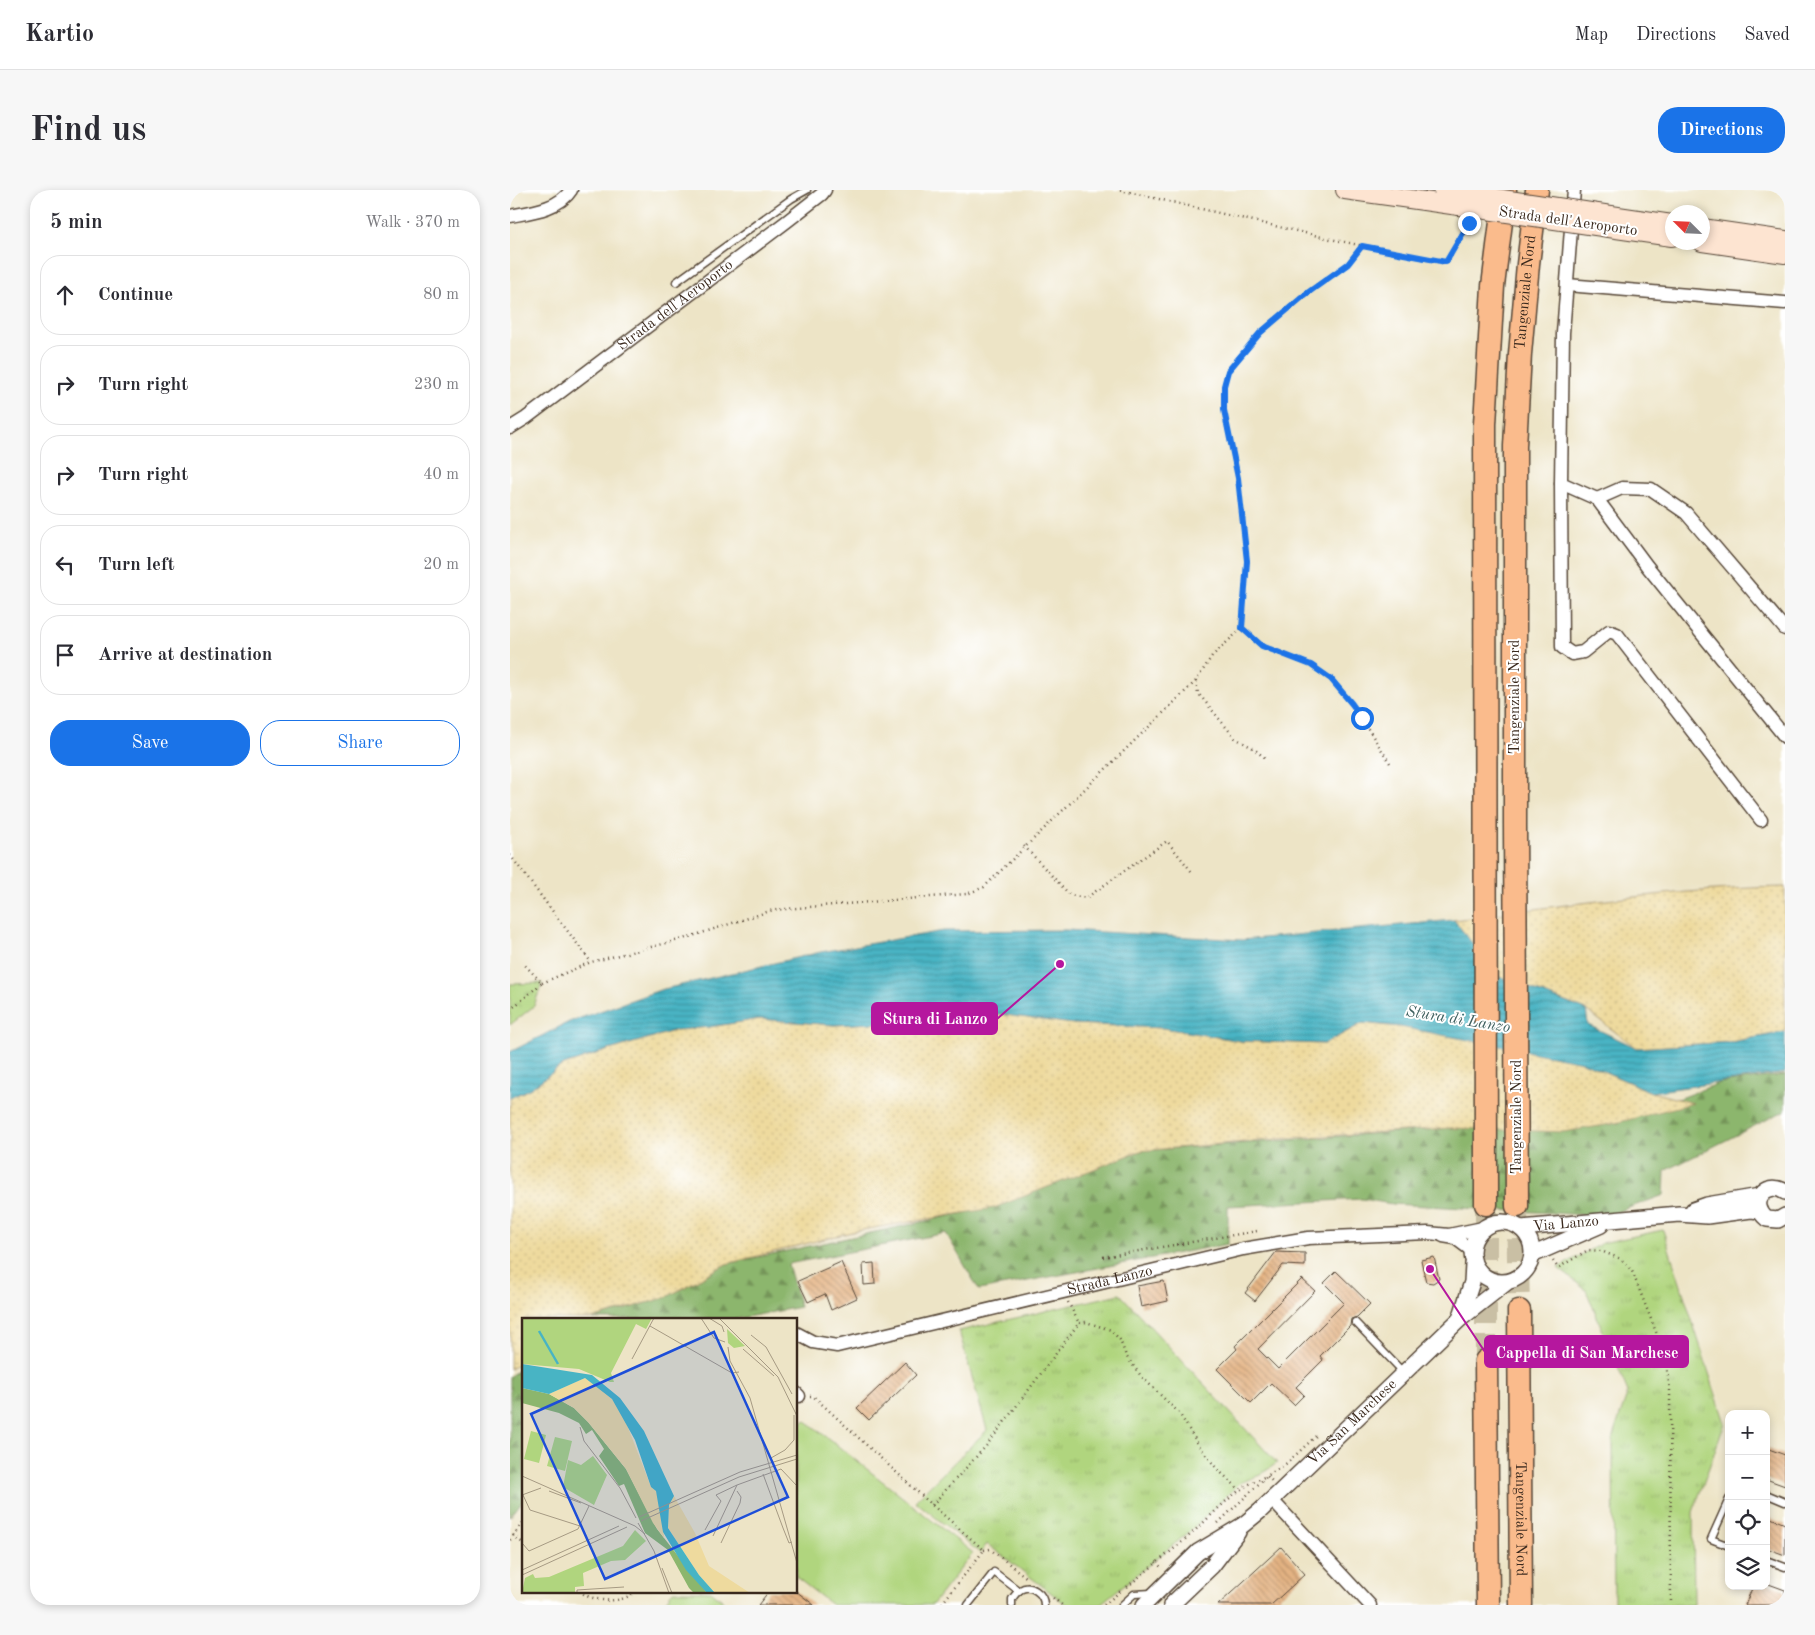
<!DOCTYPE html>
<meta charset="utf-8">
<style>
body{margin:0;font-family:"Old Standard TT",serif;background:#f7f7f7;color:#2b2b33}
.controls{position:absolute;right:15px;bottom:15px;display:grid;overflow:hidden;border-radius:10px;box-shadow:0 2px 8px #0003}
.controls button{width:45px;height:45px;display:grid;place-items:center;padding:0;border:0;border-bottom:1px solid #e1e1e2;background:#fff;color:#2b2b33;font:25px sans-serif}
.compass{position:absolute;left:1155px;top:15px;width:45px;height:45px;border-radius:50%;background:#fff;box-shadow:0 2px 8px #0003;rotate:294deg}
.stop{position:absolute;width:15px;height:15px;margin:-11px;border:4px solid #1a73e8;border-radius:50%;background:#fff}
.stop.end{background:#1a73e8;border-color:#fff;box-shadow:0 1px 5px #0008}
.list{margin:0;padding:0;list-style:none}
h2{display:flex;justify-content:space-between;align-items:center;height:65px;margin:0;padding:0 20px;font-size:21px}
h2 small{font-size:16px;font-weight:400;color:#7c7c81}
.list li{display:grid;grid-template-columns:32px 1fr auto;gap:15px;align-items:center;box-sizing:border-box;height:80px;margin:0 10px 10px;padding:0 10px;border:1px solid #e1e1e2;border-radius:20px}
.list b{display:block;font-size:19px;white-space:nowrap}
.list em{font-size:16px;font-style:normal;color:#7c7c81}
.actions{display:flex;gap:10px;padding:15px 20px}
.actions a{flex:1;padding:11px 0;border:1px solid #1a73e8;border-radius:20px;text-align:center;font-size:18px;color:#1a73e8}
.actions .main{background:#1a73e8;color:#fff}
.icon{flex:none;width:28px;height:28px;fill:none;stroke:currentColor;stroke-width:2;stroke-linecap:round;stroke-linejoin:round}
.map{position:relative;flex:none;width:1275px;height:1415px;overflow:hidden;border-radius:20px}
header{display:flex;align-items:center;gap:30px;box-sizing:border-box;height:70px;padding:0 25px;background:#fff;border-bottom:1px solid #e1e1e2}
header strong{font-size:24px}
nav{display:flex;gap:28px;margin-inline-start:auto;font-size:18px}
.intro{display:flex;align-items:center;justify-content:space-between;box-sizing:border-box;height:120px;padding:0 30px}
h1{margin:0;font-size:35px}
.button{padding:12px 22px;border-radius:20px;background:#1a73e8;color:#fff;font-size:18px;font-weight:700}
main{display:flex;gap:30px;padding:0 30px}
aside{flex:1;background:#fff;border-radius:20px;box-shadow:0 2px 8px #0003}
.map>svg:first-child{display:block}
.grass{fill:url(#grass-tufts);stroke:#76804e}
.forest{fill:url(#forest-firs);stroke:#647046}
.sand{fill:url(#sand-dots);stroke:#94825e}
.park{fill:url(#park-crowns);stroke:#76804e}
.pitch{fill:#b0d57e;stroke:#76804e}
.water{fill:url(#water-rules);stroke:#426f71}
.building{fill:url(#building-back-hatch)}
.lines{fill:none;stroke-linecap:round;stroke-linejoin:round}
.motorway-tunnel{stroke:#c9bfa4;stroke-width:22;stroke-dasharray:22 11;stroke-linecap:butt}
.service-casing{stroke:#564637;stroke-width:9}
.minor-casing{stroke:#564637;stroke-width:15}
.tertiary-casing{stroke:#564637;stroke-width:18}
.secondary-casing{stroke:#564637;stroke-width:20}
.motorway-casing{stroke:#564637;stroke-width:25}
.path{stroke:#564637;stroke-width:2.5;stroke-dasharray:1 4;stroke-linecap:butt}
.service{stroke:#fff;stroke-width:6}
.minor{stroke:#fff;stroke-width:12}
.tertiary{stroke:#fff;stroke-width:15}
.secondary{stroke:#fde4d1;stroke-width:18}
.motorway{stroke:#fabb8c;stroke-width:22}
.secondary-bridge-casing{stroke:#564637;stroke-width:20;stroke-linecap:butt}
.secondary-bridge{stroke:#fde4d1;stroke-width:18}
.route{stroke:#1a73e8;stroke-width:6}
.labels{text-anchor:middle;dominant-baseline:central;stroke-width:4;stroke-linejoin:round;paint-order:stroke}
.street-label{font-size:15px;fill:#3b2a1e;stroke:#fff}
.water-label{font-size:16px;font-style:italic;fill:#406160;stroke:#fff}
.inset-river{fill:none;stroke:#48b4c4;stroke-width:2.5}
.inset-road{fill:none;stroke:#a69a83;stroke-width:1}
.view{fill:#1d4ed8;fill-opacity:0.15;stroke:#1d4ed8;stroke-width:2.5}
.inset-edge{fill:none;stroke:#3b2a1e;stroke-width:2.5}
.leader{fill:none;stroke:#b5179e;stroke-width:2}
.callout-dot{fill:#b5179e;stroke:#fff;stroke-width:2}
.callout{fill:#b5179e;stroke:#b5179e;stroke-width:2}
.callout-label{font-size:16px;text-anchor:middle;font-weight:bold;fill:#fff}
</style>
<header>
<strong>Kartio</strong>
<nav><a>Map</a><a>Directions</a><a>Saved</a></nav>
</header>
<div class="intro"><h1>Find us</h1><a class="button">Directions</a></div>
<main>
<aside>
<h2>5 min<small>Walk · 370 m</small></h2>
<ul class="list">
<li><svg class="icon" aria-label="ahead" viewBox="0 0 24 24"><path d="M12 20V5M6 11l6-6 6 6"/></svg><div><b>Continue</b></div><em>80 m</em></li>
<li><svg class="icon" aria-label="right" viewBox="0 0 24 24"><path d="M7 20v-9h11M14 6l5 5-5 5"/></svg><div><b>Turn right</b></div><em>230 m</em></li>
<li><svg class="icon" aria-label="right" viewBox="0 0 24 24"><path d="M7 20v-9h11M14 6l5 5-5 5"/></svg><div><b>Turn right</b></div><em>40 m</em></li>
<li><svg class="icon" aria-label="left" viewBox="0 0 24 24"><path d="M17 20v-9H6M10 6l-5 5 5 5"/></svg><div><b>Turn left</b></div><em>20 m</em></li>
<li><svg class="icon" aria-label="arrive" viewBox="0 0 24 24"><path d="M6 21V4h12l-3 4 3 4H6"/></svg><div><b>Arrive at destination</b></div></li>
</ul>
<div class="actions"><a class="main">Save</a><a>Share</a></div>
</aside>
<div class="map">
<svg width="1275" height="1415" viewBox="0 0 1275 1415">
<defs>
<pattern id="grass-tufts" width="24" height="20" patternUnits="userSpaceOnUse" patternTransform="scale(1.25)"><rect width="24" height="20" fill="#b0d57e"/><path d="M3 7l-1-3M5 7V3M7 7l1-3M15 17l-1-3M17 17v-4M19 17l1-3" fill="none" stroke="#98b76c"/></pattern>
<pattern id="forest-firs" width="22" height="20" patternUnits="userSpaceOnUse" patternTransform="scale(1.25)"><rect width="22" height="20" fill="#8cb66d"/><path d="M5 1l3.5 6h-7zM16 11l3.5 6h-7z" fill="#749459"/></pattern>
<pattern id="sand-dots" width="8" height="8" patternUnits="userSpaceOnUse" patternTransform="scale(1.25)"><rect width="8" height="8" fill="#eeda9e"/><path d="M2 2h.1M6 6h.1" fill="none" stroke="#cdbb88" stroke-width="1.8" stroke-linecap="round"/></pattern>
<pattern id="park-crowns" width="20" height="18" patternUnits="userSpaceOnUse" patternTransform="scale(1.25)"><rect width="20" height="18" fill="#b0d57e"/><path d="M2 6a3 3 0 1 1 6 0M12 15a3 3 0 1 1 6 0" fill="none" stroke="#98b76c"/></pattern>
<pattern id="water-rules" width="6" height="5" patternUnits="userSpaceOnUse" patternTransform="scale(1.25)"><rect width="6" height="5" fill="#48b4c4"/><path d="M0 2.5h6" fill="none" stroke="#3d939f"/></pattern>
<pattern id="building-back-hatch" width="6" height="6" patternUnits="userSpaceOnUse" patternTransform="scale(1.25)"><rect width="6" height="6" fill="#e4b383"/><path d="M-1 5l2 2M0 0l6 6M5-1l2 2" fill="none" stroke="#ba926b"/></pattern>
</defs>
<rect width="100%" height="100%" fill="#fff"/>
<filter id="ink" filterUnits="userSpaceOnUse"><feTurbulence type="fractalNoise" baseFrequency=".02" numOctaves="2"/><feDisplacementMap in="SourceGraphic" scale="10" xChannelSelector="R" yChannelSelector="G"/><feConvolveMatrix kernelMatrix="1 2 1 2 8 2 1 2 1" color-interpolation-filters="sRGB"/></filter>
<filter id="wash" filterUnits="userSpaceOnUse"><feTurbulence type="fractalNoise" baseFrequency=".0096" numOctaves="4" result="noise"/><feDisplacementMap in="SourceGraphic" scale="20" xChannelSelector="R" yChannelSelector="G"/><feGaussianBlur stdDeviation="1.12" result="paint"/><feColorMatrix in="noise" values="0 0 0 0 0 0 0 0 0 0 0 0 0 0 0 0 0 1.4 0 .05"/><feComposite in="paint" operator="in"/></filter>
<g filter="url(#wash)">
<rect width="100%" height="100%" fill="#ede4c6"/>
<g class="grass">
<polygon points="1153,1040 1215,1233 1183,1322 1184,1415 1104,1415 1103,1246 1118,1202 1076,1100 1048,1078 1092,1053"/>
<polygon points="610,1104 767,1273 750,1285 730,1293 678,1343 589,1415 557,1415 477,1354 470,1363 405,1311 477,1240 449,1141"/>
</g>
<g class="forest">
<polygon points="1275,885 1275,922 1270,923 1155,981 1154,1005 1096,1026 882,1014 852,1009 718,1016 718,1054 469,1100 436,1043 278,1074 290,1117 226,1129 83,1129 157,1107 216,1074 491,1015 630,961 942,938 1102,934 1209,893"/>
<polygon points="14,1176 14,1309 0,1327 0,1186"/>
</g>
<g class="sand">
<path d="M1275,697V842L1221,852L1127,858L1076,820L989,787L960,761L944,730C1054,715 1164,699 1275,697Z"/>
<polygon points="466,821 564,834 654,838 731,851 814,854 853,833 932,841 1028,856 1073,872 1141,902 1183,913 1102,934 1053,942 942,938 781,948 630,961 484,1018 346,1041 216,1074 157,1107 82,1129 14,1129 14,1170 0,1179 0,908 21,898 51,876 92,862 167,840 199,837 250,829 324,835 381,832"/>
</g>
<polygon class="park" points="32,793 24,816 0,835 0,794"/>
<g class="pitch">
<polygon points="295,1230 463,1363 422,1415 322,1415 286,1387 286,1240"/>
<polygon points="163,1401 201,1401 218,1415 152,1415"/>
</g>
<polygon class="water" points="944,730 989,787 1076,820 1078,835 1127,858 1221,852 1275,842 1275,883 1141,902 1073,872 891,837 853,833 814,854 731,851 654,838 564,834 466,821 381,832 324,835 250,829 199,837 167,840 92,862 51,876 21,898 0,908 0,862 59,832 150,800 311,762 434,741 556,740 732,750"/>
<g id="blocks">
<g class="building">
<polygon points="766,1062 795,1063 795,1076 773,1075 745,1111 735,1103"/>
<polygon points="924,1067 929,1089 923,1093 916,1092 911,1070"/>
<polygon points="331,1072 347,1108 321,1120 315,1104 298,1112 288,1091"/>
<polygon points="364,1073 365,1094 354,1095 353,1074"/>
<polygon points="826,1081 860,1114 847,1127 841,1129 840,1136 810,1166 813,1170 786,1197 794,1205 784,1215 761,1193 741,1213 707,1179 727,1159 725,1156 792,1089 805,1101 748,1159 768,1179 834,1113 814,1093"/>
<polygon points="654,1091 658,1111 631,1117 627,1096"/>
<polygon points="395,1172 406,1185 359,1230 347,1218"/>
<polygon points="1256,1258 1275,1265 1275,1296 1256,1289"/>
<polygon points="1256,1326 1275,1334 1275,1365 1256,1358"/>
<polygon points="771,1357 795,1384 761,1415 708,1415"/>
<polygon points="1256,1393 1275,1400 1275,1415 1235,1415 1243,1396 1256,1396"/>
<polygon points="259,1401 286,1401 304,1415 248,1415"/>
</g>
</g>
</g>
<g filter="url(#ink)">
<use href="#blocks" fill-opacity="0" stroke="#564637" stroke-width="1"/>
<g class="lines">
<g class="motorway-tunnel">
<polyline points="976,1014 976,1171"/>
<polyline points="1007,1016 1009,1121"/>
</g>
<g class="service-casing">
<g id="service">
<polyline points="166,92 281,9 297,0"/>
<polyline points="845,1132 893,1182"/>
<polyline points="1256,1304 1275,1312"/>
<polyline points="1219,1309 1201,1349 1219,1356"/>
<polyline points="1256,1370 1275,1377"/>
<polyline points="458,1415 484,1382 509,1401"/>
<path d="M502,1415V1409C504,1406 507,1402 510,1400C521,1393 534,1404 534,1415"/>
<polyline points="612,1415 624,1404 642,1403"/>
</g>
</g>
<g class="minor-casing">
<g id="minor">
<polyline points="1064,0 1053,143 1051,293 1087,309 1137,376 1275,547"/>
<path d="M0,26C21,22 49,19 61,0"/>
<polyline points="1057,95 1275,113"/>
<path id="s1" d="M0,238L16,228L276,32L312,4L315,0"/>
<polyline points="1051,293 1052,457 1062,464 1073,462 1099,441 1107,444 1251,630"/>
<polyline points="1087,309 1112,298 1141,299 1176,323 1275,439"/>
<polyline points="933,1046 945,1048 961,1060"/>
<path id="s2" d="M286,1143L303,1152L327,1156L733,1059L798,1048L918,1043L939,1045L973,1038"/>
<polyline points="286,1203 289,1206"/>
<polyline points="762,1310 860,1415"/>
</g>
</g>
<g class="tertiary-casing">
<g id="tertiary">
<path d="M1275,1002C1255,989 1238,1014 1257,1029L1268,1030L1275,1026"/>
<polyline points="1183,1020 1197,1015 1250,1006"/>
<circle cx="992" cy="1062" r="30"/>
<path id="s3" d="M1011,1038L1169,1024L1197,1026L1241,1020L1250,1021"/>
<polyline points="1022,1065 1091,1035"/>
<polyline points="950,1129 962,1092 963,1074"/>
<path id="s4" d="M634,1415L688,1362L733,1335L750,1321L950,1129L996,1093"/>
<polyline points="661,1415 702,1376 728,1342"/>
</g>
</g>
<g class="secondary-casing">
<g id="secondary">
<polyline points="835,0 914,11"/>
<polyline points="1101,25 1162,34"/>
<polyline points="1099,38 1162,47"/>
<polyline points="1192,38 1275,50"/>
<polyline points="1192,52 1275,64"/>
</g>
</g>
<g class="motorway-casing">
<g id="motorway">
<polyline points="976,1014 975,234 983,96 995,0"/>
<path id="s5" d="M1007,1016L1005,634V256L1010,164L1018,74L1027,0"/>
<path id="s6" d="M1009,1121L1011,1415"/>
<polyline points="976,1171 978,1415"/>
</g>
</g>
<g class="path">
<polyline points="610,0 825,50 936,73 959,31"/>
<polyline points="732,439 752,456 801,475 821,489 842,514 880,573"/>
<polyline points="686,491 688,503 725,548 743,558 756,569"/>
<polyline points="514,656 560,705 576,708 657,651 682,682"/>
<polyline points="0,665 81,772"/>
<polyline points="32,793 81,772 173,749 263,720 457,704 474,697 686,491 702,466 732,438 737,371 728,288 714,219 714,195 718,181 750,143 796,104 838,74 852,55"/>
<polyline points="0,820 32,793 13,773"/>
<polyline points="593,1067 747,1041"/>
<polyline points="1043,1071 1048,1078 1078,1060 1091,1061 1111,1069 1122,1081 1146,1142 1155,1169 1160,1198 1161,1415"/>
<polyline points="558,1112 569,1133"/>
<polyline points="300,1206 303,1206 422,1315 474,1360 431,1415"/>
<polyline points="422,1315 477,1255 569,1133 576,1132 601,1140 610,1150 616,1166 631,1186 669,1223 688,1254 707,1279 729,1299"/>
<polyline points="708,1333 757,1286 777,1273 806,1246"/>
<polyline points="3,1345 14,1354"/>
<polyline points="0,1350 14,1331"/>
<polyline points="474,1360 480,1359 517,1388"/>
<polyline points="646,1372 652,1378"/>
<path d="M617,1397C638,1379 660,1363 680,1345C705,1323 725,1297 757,1286L762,1291"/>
<path d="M69,1401C83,1412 113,1415 125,1401"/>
<polyline points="543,1408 552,1415"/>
<polyline points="594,1415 612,1400"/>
</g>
<use href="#service" class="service"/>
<use href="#minor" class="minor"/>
<use href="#tertiary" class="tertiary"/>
<use href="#secondary" class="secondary"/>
<use href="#motorway" class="motorway"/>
<g class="secondary-bridge-casing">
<g id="secondary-bridge">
<polyline points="933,0 1101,25"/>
<polyline points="914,11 1099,38"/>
</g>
</g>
<use href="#secondary-bridge" class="secondary-bridge"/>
</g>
</g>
<g class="lines" filter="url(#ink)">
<polyline class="route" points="852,528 842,514 821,489 801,475 752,456 732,438 737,371 728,288 714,220 714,196 718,181 750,143 796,104 838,74 852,56 936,72 959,33"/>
</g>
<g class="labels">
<g class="street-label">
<text transform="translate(1058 32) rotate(8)">Strada dell'Aeroporto</text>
<text stroke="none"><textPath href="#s5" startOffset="914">Tangenziale Nord</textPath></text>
<text stroke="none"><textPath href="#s1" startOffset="206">Strada dell'Aeroporto</textPath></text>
<text transform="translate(1005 507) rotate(-90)">Tangenziale Nord</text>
<text transform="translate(1007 927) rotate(-90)">Tangenziale Nord</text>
<text stroke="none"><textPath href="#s3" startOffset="45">Via Lanzo</textPath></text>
<text stroke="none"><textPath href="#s2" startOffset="324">Strada Lanzo</textPath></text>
<text stroke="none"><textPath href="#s4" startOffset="278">Via San Marchese</textPath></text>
<text stroke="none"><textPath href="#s6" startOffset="208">Tangenziale Nord</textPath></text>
</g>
<g class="water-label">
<text transform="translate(948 830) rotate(9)">Stura di Lanzo</text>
</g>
</g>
<g transform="translate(12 1128)">
<rect width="275" height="275" fill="#ede4c6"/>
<path d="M205,11L223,28L212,30L206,25ZM71,138L85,157L72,187L41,169L46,142L59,147ZM113,212L124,223L103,242L89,243L61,255L62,268L53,269V275H0L3,260L11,256L13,260L27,259L101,228Z" fill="#b0d57e"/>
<path d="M0,70L27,76L52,90L66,104L104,151L135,211L185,275H172L167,270L146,232L123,215L102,166L97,168L77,138L82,131L70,112L64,116L57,105L37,95L0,85Z" fill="#8cb66d"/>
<path d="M63,60L82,71L100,94L129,169L134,173L141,197L142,220L131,205L104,151L66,104L52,90L27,76ZM152,178L173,215L187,248L228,275H193L177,257L146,210L147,187Z" fill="#eeda9e"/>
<path d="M0,0H130L124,11L114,6L89,55L92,64H88L57,51L0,46Z" fill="#b0d57e"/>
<path d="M9,113L24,117L17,145L2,141ZM33,119L50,123L43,153L25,148Z" fill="#b0d57e"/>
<path d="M0,46L70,57L98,80L122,113L152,178L147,187L146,210L177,257L193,275H185L164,252L141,214L134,173L129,169L113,122L90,81L63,60L27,76L0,70Z" fill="#48b4c4"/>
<path class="inset-river" d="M17,13L36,46"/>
<path class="inset-road" d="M179,0L192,20L203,24M187,0L200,8L202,14M197,0L256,59L275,98M128,8L210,55L217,54M229,17L244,29L270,76M206,29L208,43L228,80L275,245M221,31L252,58M110,41L132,0M58,109L62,123L98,170L114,200M249,140L263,132L272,122V97M241,156L261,210L267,225L270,224M0,158L113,208L123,216M27,173L59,185M0,177L19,170M1,177L8,192M8,192L58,208M117,199L218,154L275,137M119,203L217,159L275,141M116,205L132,233L147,275M183,212L199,183L194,177L215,167M191,218L215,167L259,151L275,168M0,225L7,233L56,211L67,188M199,225L218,185L219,179L215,173M140,250L150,275M0,252L97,208M0,257L105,209M55,275V272L102,269"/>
<path class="view" d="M192,14L266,179L83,261L9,96Z"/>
<rect width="275" height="275" class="inset-edge"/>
</g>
<path class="leader" d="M550 774L487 829M920 1079L975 1162"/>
<g class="callout-dot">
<circle cx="550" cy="774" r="5"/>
<circle cx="920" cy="1079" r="5"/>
</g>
<g class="callout">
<rect x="362" y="813" width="125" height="31" rx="5"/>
<rect x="975" y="1146" width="203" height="31" rx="5"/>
</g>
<g class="callout-label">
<text x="425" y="834">Stura di Lanzo</text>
<text x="1077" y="1168">Cappella di San Marchese</text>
</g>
</svg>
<div class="controls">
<button>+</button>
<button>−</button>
<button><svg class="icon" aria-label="locate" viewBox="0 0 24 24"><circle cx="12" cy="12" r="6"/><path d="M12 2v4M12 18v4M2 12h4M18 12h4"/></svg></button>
<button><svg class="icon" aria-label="layers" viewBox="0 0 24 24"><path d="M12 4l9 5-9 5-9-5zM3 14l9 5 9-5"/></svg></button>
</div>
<svg class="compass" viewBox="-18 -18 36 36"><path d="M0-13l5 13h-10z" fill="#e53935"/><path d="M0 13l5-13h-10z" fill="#7c7c81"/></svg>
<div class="stop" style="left:852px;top:528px"></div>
<div class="stop end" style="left:959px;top:33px"></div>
</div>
</main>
